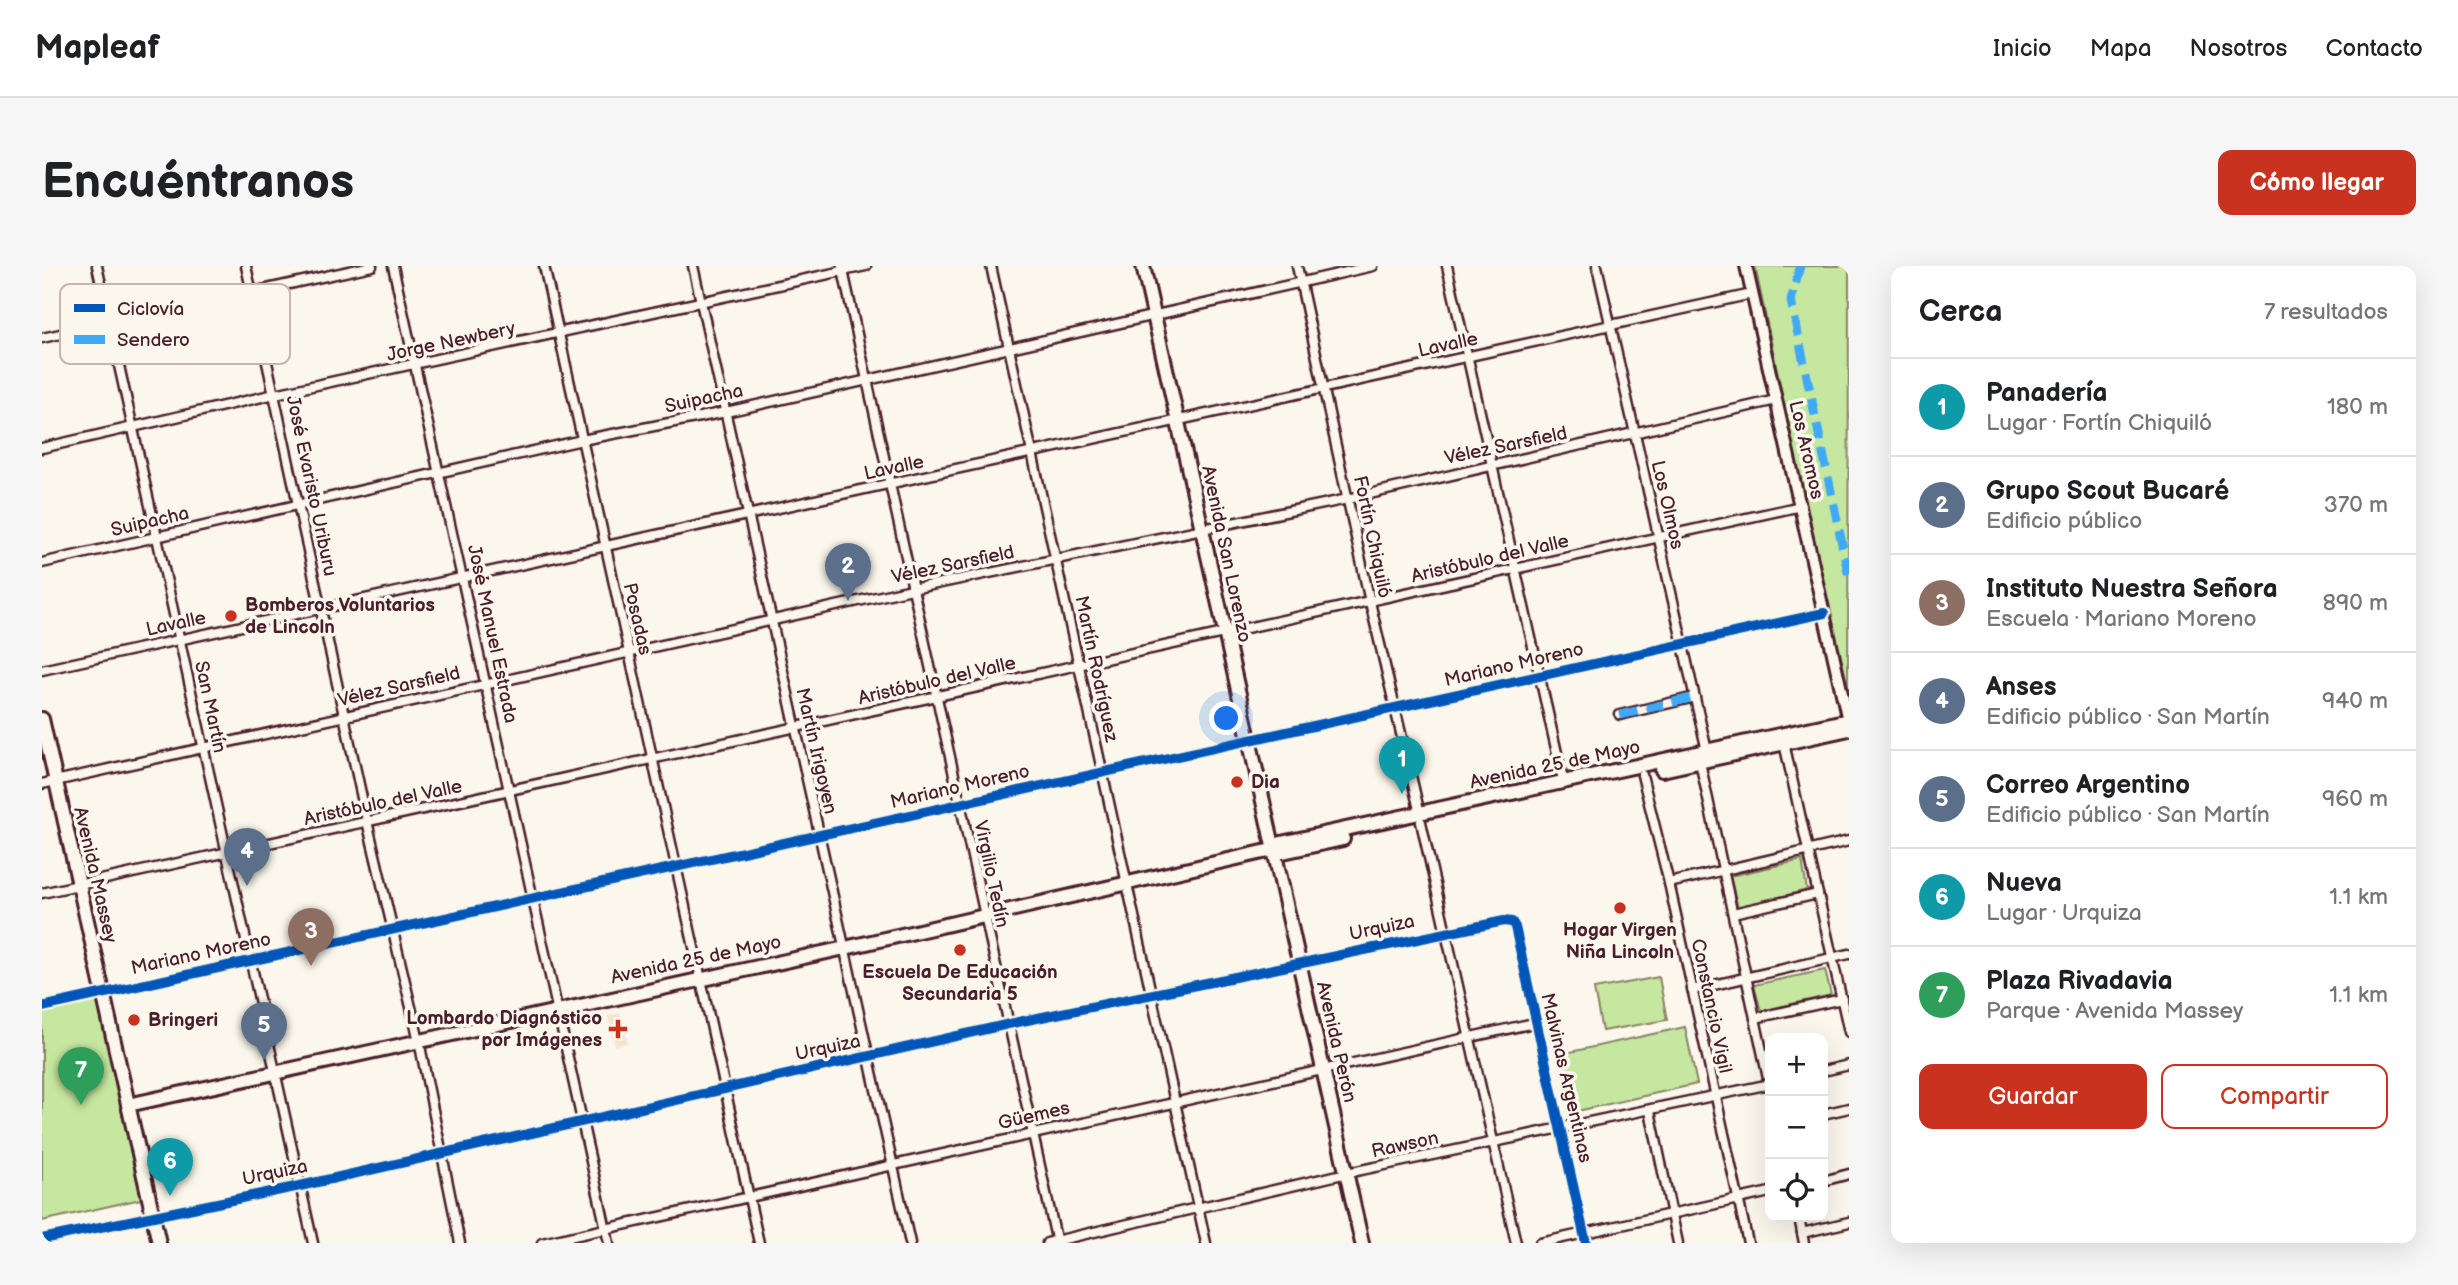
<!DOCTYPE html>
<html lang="es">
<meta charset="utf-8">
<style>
body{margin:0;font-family:"Balsamiq Sans",sans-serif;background:#f6f6f6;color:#202124}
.controls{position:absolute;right:21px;bottom:21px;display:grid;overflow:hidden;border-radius:14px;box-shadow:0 7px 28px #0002}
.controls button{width:63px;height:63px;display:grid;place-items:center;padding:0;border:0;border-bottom:2px solid #e0e0e0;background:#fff;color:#202124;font:35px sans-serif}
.you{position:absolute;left:1185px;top:453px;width:24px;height:24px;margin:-18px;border:5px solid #fff;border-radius:50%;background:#1a73e8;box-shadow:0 0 0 10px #1a73e833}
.badge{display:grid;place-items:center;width:46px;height:46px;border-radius:50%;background:#c8321e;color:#fff;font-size:23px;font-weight:700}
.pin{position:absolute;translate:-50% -58px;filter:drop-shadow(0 2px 4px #0008)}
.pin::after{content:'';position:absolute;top:37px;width:24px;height:21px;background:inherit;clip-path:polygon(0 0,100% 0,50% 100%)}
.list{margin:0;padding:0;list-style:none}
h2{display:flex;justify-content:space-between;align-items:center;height:91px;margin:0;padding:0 28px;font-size:30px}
h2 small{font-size:23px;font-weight:400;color:#757577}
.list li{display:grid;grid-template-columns:46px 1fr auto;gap:21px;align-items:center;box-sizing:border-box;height:98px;padding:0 28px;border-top:2px solid #e0e0e0}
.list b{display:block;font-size:26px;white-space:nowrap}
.list p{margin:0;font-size:23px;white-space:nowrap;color:#757577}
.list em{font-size:23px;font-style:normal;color:#757577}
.actions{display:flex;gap:14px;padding:21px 28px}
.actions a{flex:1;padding:16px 0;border:2px solid #c8321e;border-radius:14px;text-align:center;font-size:24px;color:#c8321e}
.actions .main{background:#c8321e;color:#fff}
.icon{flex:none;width:38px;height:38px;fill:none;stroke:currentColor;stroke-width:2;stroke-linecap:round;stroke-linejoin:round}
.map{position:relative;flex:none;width:1807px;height:977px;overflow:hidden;border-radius:14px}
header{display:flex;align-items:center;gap:42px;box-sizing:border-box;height:98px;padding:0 35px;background:#fff;border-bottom:2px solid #e0e0e0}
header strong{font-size:33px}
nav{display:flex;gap:38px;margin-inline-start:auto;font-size:24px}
.intro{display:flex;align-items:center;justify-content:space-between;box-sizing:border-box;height:168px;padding:0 42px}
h1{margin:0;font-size:49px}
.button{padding:18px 32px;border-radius:14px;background:#c8321e;color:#fff;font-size:24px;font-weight:700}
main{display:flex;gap:42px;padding:0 42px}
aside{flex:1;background:#fff;border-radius:14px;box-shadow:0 7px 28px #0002}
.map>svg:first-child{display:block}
.built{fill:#f3e4d1}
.green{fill:#c6e7a0;stroke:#888366;stroke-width:2}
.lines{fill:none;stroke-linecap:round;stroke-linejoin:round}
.minor-casing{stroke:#4a1f2b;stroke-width:13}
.tertiary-casing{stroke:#4a1f2b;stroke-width:16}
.secondary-casing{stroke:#4a1f2b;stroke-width:18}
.minor{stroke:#fbf7ec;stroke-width:8}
.tertiary{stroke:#fbf7ec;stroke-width:10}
.secondary{stroke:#fbf7ec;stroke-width:12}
.quiet{stroke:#3fa9f5;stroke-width:9;stroke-dasharray:18 9;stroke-linecap:butt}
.cycleway-casing{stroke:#fbf7ec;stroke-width:15}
.cycleway{stroke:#0057b8;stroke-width:10}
.poi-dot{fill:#c8321e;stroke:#fbf7ec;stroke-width:2.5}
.labels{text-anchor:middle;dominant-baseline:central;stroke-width:7;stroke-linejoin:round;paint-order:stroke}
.street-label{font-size:19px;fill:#4a1f2b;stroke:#fbf7ec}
.poi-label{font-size:19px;font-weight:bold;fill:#4a1f2b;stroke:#fbf7ec;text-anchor:start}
.key{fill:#fbf7ec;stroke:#c6b6b2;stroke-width:2}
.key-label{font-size:19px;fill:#4a1f2b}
</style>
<header>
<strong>Mapleaf</strong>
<nav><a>Inicio</a><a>Mapa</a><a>Nosotros</a><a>Contacto</a></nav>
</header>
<div class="intro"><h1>Encuéntranos</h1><a class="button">Cómo llegar</a></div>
<main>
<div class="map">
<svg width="1807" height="977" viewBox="0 0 1807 977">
<rect width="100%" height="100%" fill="#fbf7ec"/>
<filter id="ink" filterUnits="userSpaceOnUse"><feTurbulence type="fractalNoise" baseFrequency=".0143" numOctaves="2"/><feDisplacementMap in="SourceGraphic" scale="14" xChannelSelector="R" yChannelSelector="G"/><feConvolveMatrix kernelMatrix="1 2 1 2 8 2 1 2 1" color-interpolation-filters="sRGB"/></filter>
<g filter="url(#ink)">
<polygon class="built" points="578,747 586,777 573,780 566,750"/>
<g class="green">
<polygon points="1713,0 1807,0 1806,438"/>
<polygon points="1760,594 1765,624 1696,642 1688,610"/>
<polygon points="1783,704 1789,729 1719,745 1712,719"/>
<polygon points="1617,711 1625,754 1560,765 1552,723"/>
<polygon points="55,732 99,933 0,955 0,745"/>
<polygon points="1643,761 1655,818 1531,846 1519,788"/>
</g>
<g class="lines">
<g class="minor-casing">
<g id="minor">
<polyline points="55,0 271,977"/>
<polyline points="204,0 325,555 377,775 418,977"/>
<polyline points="351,0 567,977"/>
<polyline points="502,0 717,977"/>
<polyline points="651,0 868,977"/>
<polyline points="800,0 1015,977"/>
<polyline points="949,0 1164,977"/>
<polyline points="1255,0 1328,336 1378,548"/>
<polyline points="1405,0 1522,518"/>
<polyline points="1555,0 1665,485"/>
<polyline points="0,72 330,0"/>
<polyline points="0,182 233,128 824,0"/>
<polyline points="0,297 540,174 684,146 1331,0"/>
<polyline points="0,404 1710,28"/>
<polyline points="1578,449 1653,431"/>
<polyline points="1742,477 1807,766"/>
<polyline points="1658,496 1728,822"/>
<polyline points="1600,509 1627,617 1706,977"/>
<polyline points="0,518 870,323 1306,233 1734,134"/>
<polyline points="1379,556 1474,977"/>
<polyline points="1627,617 1807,575"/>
<polyline points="0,627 1759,240"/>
<polyline points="1691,647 1776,628"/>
<polyline points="1650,724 1807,688"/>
<polyline points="0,741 1782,347"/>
<polyline points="1713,752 1800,733"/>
<polyline points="1781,805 1807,799"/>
<polyline points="1608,845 1636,977"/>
<polyline points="1781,848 1807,842"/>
<polyline points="1781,915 1807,908"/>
<polyline points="1757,951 1762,977"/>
<polyline points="1760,967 1807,956"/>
<polyline points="0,973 258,920 967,758 1462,655 1470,656 1473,661 1544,977"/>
<polyline points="500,977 1492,757"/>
<polyline points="1005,977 1305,907 1728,818"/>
<polyline points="1498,977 1728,926"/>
</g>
</g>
<g class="tertiary-casing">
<polyline id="tertiary" points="1704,0 1807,459"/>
</g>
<g class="secondary-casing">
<g id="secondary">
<polyline points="1101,0 1320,977"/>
<polyline points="0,453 117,977"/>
<polyline points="1620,504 1807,463"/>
<polyline points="1230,584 1241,586 1301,573"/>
<polyline points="86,839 803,682 1230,584 1239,577 1807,454"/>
</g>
</g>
<use href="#minor" class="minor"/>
<use href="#tertiary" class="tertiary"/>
<use href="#secondary" class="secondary"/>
<g class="quiet">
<polyline points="1758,0 1749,35 1807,311"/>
<polyline points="1578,449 1653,431"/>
</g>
<g class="cycleway-casing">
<g id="cycleway">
<polyline points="0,741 1782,347"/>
<polyline points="0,973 258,920 967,758 1462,655 1470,656 1473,661 1544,977"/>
</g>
</g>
<use href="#cycleway" class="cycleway"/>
</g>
</g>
<g class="poi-dot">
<circle cx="189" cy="350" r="7"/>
<circle cx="1195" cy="516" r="7"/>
<circle cx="1578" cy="642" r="7"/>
<circle cx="918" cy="684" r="7"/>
<circle cx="92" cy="754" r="7"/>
<path d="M572.5 752.5h7v7h7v7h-7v7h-7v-7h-7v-7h7z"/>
</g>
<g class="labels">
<g class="street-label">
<text transform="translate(409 76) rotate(-12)">Jorge Newbery</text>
<text transform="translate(1406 79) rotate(-12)">Lavalle</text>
<text transform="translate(662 133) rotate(-12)">Suipacha</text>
<text transform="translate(1464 180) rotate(-12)">Vélez Sarsfield</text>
<text transform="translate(1764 184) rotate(77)">Los Aromos</text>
<text transform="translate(852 202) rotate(-12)">Lavalle</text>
<text transform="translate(269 220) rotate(78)">José Evaristo Uriburu</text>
<text transform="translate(1625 239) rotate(77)">Los Olmos</text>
<text transform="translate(108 256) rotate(-13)">Suipacha</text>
<text transform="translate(1330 271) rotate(78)">Fortín Chiquiló</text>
<text transform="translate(1184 288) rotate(78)">Avenida San Lorenzo</text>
<text transform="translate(1448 293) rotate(-13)">Aristóbulo del Valle</text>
<text transform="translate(911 299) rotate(-12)">Vélez Sarsfield</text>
<text transform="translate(595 353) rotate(77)">Posadas</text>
<text transform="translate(134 358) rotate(-12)">Lavalle</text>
<text transform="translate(450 368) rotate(78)">José Manuel Estrada</text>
<text transform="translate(1472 399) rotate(-13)">Mariano Moreno</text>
<text transform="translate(1054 403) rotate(78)">Martín Rodríguez</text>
<text transform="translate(895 415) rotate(-13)">Aristóbulo del Valle</text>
<text transform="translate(357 421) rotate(-13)">Vélez Sarsfield</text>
<text transform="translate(168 441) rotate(78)">San Martín</text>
<text transform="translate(774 485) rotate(77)">Martín Irigoyen</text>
<text transform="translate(1513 499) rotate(-12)">Avenida 25 de Mayo</text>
<text transform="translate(918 521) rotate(-13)">Mariano Moreno</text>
<text transform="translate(341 537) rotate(-12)">Aristóbulo del Valle</text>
<text transform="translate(949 608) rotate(78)">Virgilio Tedín</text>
<text transform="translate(53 609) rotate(77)">Avenida Massey</text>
<text transform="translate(1340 662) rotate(-12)">Urquiza</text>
<text transform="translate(159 688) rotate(-12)">Mariano Moreno</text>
<text transform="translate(654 694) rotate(-12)">Avenida 25 de Mayo</text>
<text transform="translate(1669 740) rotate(78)">Constancio Vigil</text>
<text transform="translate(1294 776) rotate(77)">Avenida Perón</text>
<text transform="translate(786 782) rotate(-12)">Urquiza</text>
<text transform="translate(1524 812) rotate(77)">Malvinas Argentinas</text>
<text transform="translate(992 850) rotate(-13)">Güemes</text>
<text transform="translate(1363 879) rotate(-12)">Rawson</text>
<text transform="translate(233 907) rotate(-12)">Urquiza</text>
</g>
<g class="poi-label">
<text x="203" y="339">Bomberos Voluntarios<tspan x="203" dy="22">de Lincoln</tspan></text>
<text x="1209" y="516">Dia</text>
<text x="1578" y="664" text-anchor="middle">Hogar Virgen<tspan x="1578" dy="22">Niña Lincoln</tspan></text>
<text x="918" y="706" text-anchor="middle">Escuela De Educación<tspan x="918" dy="22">Secundaria 5</tspan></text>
<text x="560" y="752" text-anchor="end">Lombardo Diagnóstico<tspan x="560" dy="22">por Imágenes</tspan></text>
<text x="106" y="754">Bringeri</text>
</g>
</g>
<rect x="18" y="18" width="230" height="80" rx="10" class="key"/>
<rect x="32" y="38" width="31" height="8" fill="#0057b8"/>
<rect x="32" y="69" width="31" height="9" fill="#3fa9f5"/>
<g class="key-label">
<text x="75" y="49">Ciclovía</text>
<text x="75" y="80">Sendero</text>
</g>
</svg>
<div class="controls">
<button>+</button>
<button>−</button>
<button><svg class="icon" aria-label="locate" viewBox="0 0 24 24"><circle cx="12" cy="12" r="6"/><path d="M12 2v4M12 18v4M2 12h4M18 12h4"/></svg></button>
</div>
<div class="you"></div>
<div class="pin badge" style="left:1360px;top:528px;background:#0f9aa8">1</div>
<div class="pin badge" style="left:806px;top:335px;background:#5c6f8a">2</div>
<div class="pin badge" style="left:269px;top:700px;background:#8d6e63">3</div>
<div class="pin badge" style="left:205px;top:620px;background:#5c6f8a">4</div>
<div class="pin badge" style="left:222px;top:794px;background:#5c6f8a">5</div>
<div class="pin badge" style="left:128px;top:930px;background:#0f9aa8">6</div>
<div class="pin badge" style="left:39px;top:839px;background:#2e9e5b">7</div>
</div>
<aside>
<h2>Cerca<small>7 resultados</small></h2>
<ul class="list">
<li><span class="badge" style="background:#0f9aa8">1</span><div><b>Panadería</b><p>Lugar · Fortín Chiquiló</p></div><em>180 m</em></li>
<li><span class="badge" style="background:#5c6f8a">2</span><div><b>Grupo Scout Bucaré</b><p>Edificio público</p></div><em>370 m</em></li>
<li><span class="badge" style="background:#8d6e63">3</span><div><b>Instituto Nuestra Señora</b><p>Escuela · Mariano Moreno</p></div><em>890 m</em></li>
<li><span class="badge" style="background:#5c6f8a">4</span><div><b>Anses</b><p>Edificio público · San Martín</p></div><em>940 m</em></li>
<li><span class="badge" style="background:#5c6f8a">5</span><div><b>Correo Argentino</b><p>Edificio público · San Martín</p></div><em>960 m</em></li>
<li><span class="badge" style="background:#0f9aa8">6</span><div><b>Nueva</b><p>Lugar · Urquiza</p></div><em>1.1 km</em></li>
<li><span class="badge" style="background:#2e9e5b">7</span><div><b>Plaza Rivadavia</b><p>Parque · Avenida Massey</p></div><em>1.1 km</em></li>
</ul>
<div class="actions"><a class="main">Guardar</a><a>Compartir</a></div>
</aside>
</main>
